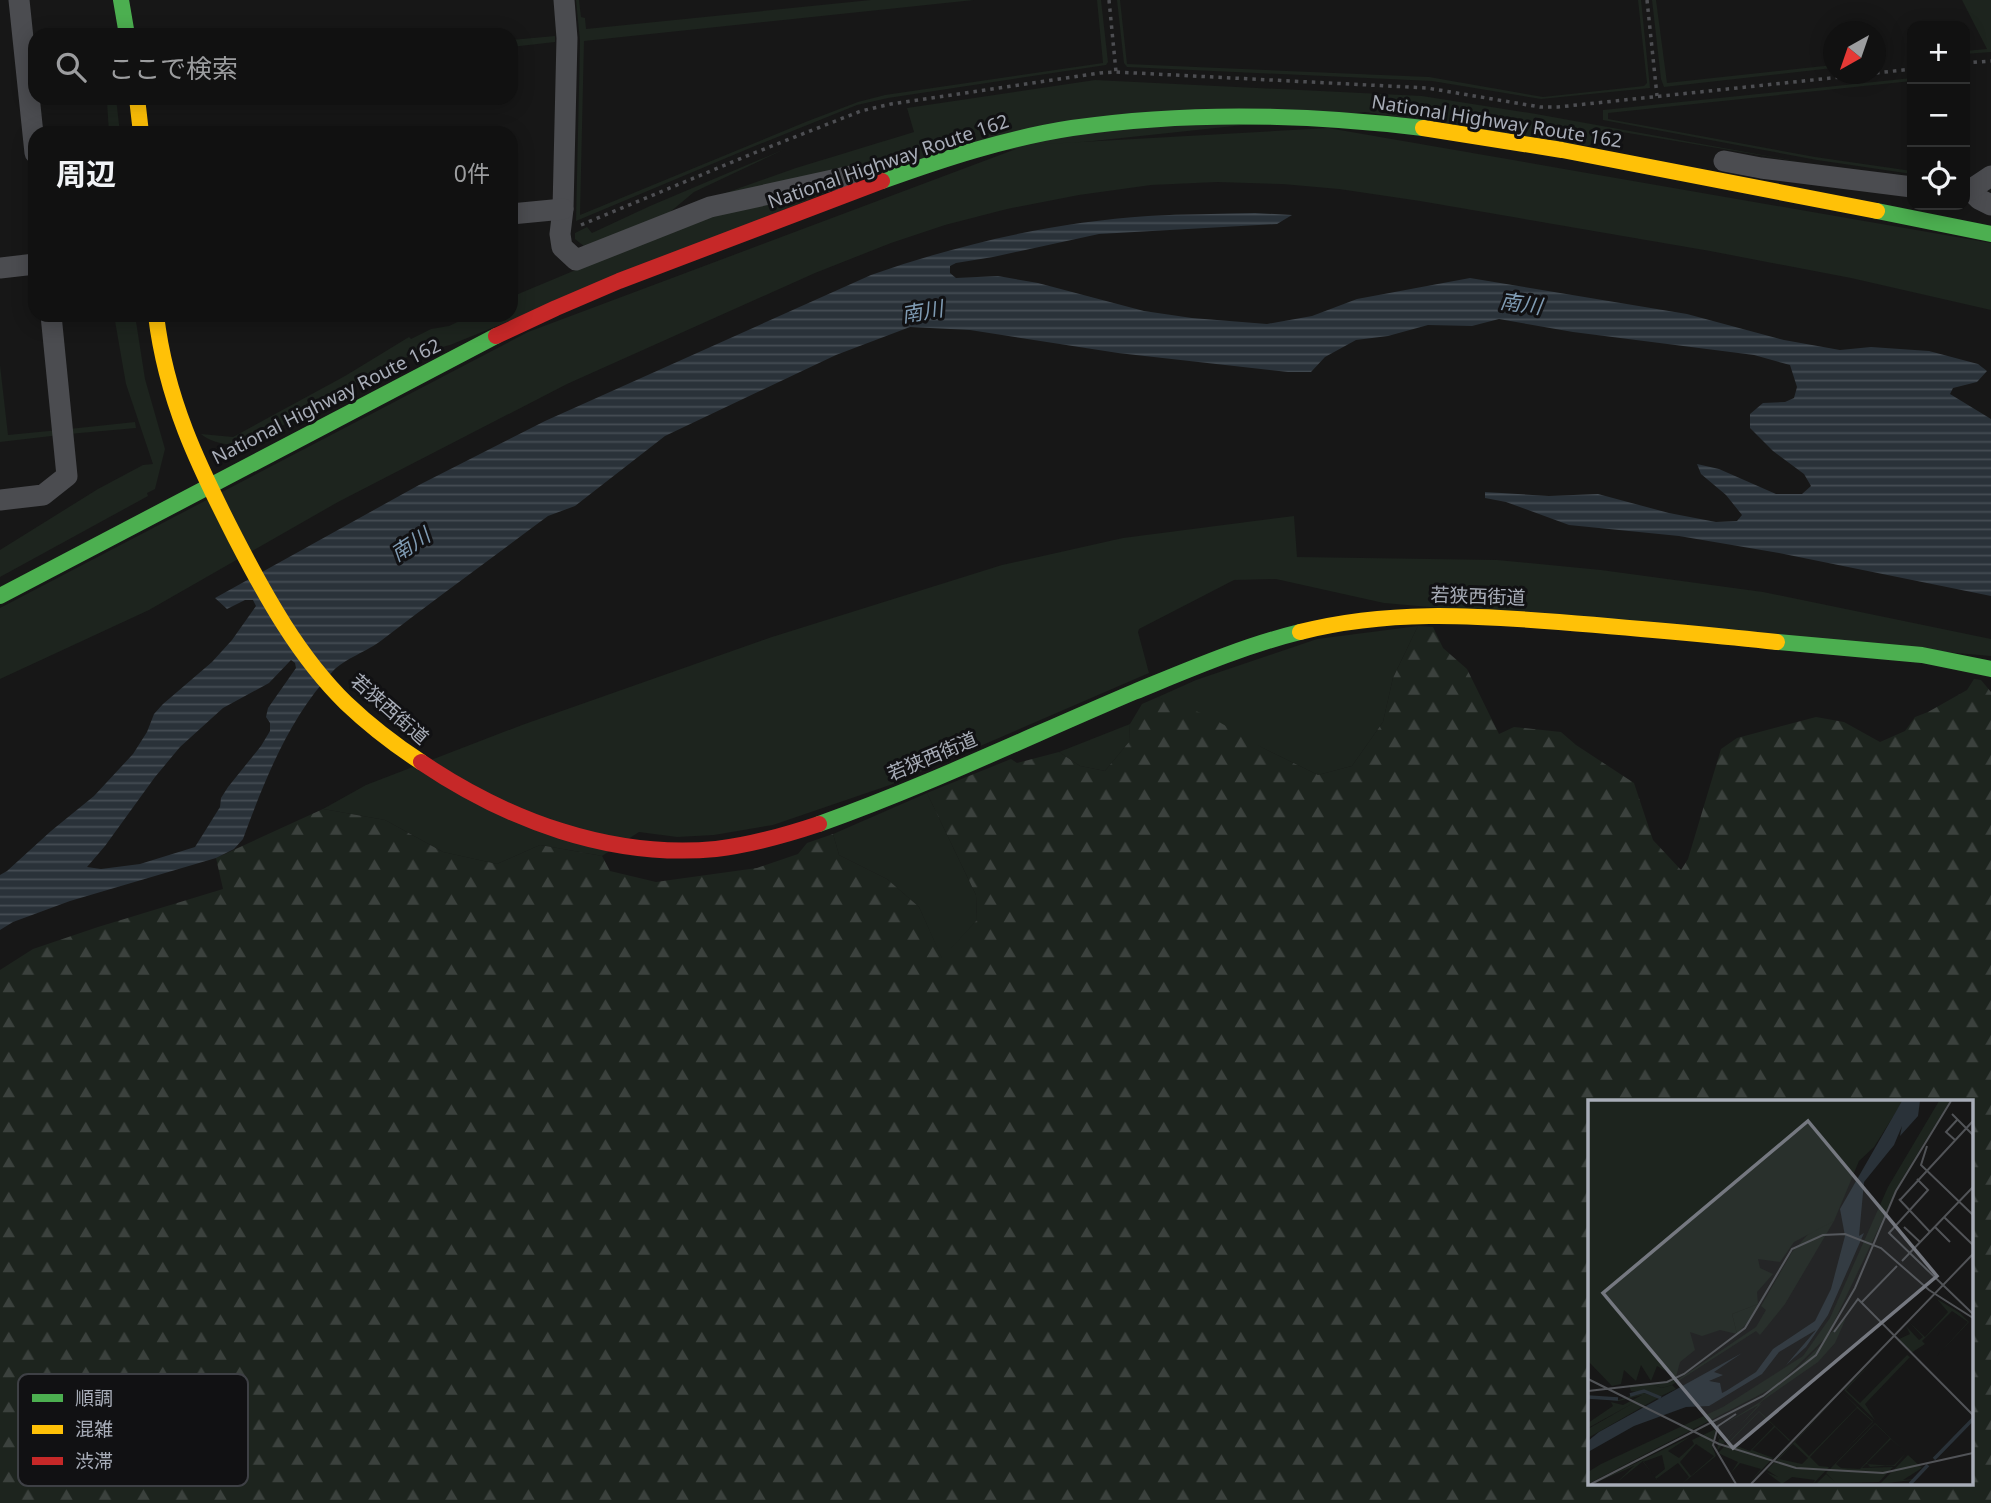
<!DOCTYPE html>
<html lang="ja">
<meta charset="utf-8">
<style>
body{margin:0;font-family:"Noto Sans","Noto Sans JP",sans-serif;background:#1a1a1a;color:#f1f3f6}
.controls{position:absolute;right:21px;top:21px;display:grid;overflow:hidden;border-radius:14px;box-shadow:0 4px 18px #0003}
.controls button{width:63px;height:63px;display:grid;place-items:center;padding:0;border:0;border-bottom:2px solid #303131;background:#111;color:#f1f3f6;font:35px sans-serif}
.compass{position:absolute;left:1823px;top:21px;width:63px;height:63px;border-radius:50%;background:#111;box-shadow:0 4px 18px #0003;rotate:220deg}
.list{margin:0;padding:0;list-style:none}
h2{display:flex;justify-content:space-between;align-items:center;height:91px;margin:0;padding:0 28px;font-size:30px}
h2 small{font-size:23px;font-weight:400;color:#9c9d9f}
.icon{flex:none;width:38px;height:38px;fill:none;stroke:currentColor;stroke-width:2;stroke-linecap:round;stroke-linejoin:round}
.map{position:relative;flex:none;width:1991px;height:1503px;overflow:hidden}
.search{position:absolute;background:#111;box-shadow:0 4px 18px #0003;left:28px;top:28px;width:490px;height:77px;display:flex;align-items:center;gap:18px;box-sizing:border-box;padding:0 24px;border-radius:21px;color:#9c9d9f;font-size:26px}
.panel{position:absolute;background:#111;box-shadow:0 4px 18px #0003;left:28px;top:126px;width:490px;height:196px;border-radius:21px}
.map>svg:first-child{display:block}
.grass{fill:#1d241e}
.forest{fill:url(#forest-firs);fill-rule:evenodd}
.water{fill:url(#water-rules);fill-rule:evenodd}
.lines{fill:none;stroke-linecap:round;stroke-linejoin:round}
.path{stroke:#4d4e52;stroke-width:3.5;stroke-dasharray:3.5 5;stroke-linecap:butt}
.street{stroke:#4b4c50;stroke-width:21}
.fast{stroke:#4caf50;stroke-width:16}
.slow{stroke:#ffc107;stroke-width:16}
.jam{stroke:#c62828;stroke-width:16}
.labels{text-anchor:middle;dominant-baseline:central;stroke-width:6;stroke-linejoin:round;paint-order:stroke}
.street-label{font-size:19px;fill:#a8adb8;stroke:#111113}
.water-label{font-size:21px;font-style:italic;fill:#7f9bb3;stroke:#111113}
.inset-river{fill:none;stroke:#2a3239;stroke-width:3.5}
.inset-road{fill:none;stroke:#515357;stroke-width:2}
.view{fill:#757880;fill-opacity:0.15;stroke:#757880;stroke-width:3.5}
.inset-edge{fill:none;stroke:#a8adb8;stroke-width:3.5}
.key{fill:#111113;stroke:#3e4045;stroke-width:2}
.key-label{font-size:19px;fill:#a8adb8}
</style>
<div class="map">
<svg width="1991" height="1503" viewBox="0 0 1991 1503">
<defs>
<pattern id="forest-firs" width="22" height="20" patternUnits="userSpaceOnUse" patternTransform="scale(1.75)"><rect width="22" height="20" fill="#1d241e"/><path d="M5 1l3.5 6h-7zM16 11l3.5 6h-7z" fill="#3b413d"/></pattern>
<pattern id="water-rules" width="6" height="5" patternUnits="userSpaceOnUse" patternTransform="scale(1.75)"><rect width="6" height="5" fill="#2a3239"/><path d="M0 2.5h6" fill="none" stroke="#464d54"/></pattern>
</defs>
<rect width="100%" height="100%" fill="#171717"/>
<g class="grass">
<polygon points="576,0 579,0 581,17 585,18 586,29 871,0 974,0 584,41 580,215 808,121 858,102 885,95 1103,63 1097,0 1101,0 1108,62 1106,65 888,98 857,105 750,148 576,221 580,41"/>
<polygon points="1117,0 1120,0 1127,64 1429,77 1543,97 1644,86 1647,83 1638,0 1641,0 1650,88 1541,99 1432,81 1127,67 1124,63"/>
<polygon points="1652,0 1656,0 1667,83 1833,65 1833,68 1664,87 1661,79"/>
<polygon points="1962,0 1991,0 1991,52 1965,54 1965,51 1987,49"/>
<polygon points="555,36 555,42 511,47 511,40"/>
<polygon points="1912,78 1912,81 1608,113 1608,119 1815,157 1912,171 1912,174 1817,160 1603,120 1603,110"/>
<polygon points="1095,80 1422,96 1536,114 1812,164 1616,131 1588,146 1365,112 888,163 852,168 720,195 796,168 914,132 907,108"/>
<polygon points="104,98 116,98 120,133 109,133 107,102"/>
<polygon points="1328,128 1991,243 1991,310 1851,278 1710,251 1420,201 1339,189 1282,184 1217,182 1151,185 1079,195 1007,209 945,225 891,243 815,273 567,384 338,502 149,610 0,679 0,608 528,332 1027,145"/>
<polygon points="785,149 694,192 664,217 585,247 575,239 575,233 587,227 592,233 650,206"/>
<path d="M848,184L450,345L412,355L373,372L343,392L342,395L245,445L241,443C230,447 210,442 201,434L233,437L345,376L409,337L411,339L431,329L449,326L472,315H511V297L717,211Z"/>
<polygon points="114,315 135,315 145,379 165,449 155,489 147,493 148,496 0,577 0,550 98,489 143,465 153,464 126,384"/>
<polygon points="0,365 8,435 59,430 60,435 0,442"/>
<polygon points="135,422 136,428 69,434 69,429"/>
<polygon points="1294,516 1297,557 1497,560 1601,570 1763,592 1991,639 1991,656 1384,603 1276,579 1234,580 1139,629 1138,632 1149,673 890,785 773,825 714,835 677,837 639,832 602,856 540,845 497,864 443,852 385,820 323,809 366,785 522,725 772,637 1002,565 1123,538"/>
<polygon points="1418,626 1393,678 1383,722 1352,766 1318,775 1158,697 1196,680 1317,639"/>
<polygon points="1130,724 1129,742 1105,771 1080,766 1059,752"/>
<polygon points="927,793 976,895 977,920 942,959 919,907 887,879 839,855 833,834"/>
</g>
<path class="forest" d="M1418,626L1433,627L1443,648L1467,669L1499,734L1514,727L1561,732L1576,745L1634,783L1653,840L1681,870L1688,859L1721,749L1737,738L1816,717L1844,722L1880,742L1905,731L1915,717L1928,712L1967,690L1974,679L1981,680L1991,692V1503H0V970L33,949L98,927L223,889L216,858L323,809L385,820L443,852L497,864L540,845L602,856L610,871L656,882L757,868L798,854L807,843L833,834L839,855L887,879L919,907L942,958L977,920L976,895L927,793L1011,759L1017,763L1059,752L1080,766L1105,771L1129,742L1130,724L1142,704L1158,697L1209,716L1263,748L1318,775L1352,766L1383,722L1393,678ZM1590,1102H1972V1484H1590Z"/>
<path class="water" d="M1255,213L1292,215L1277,224L1099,234L993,257L956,263L950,266V273L956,278L998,276L1038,283L1144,311L1192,318L1267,324L1312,316L1357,299L1470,278L1687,314L1784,340L1840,350L1871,347L1929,351L1978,364L1987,371L1977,382L1953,388L1950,394L1991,419V596L1779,553L1679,536L1569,525L1506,502L1485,498V492L1549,496L1598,494L1669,513L1716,522L1737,521L1742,515L1726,495L1701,474L1697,464L1719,469L1776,494H1802L1811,486L1804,474L1773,451L1750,428V414L1763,403L1785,402L1794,398L1797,387L1790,365L1754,355L1573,332L1499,319L1472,326L1428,325L1388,336L1356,340L1325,357L1311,372H1288L1118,353L970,330L910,327L836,355L665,436L575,506L548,516C493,557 437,598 382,640C368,651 344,659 333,671C289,718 265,779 243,839L234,849L216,858L70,901L13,922L0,930V875L7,871L51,831L94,796L133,754L147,732L154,714L163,704L212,662L232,640L256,606L253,600H245L227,609L215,598L419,485L545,421L871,275C959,244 1055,222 1148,216C1184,214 1220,214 1255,213ZM291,660L295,663L296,668L268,708L266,717L270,723V731L261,746L228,787L221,798L220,807L195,847L140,864L101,869L87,867L105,846L155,777L180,747L223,708L269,683Z"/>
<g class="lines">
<g class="path">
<polyline points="1109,0 1116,72"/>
<polyline points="1647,0 1657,96"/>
<polyline points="1965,63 1991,61"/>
<polyline points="1876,73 1912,69"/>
<polyline points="581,225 754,153 861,111 891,104 1100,73 1116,72 1427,88 1540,107 1558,107 1869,74"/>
</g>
<g class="street">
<polyline points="19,0 35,153"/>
<polyline points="564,0 567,38 563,209 560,234 562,247 576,260 710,207 851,176"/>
<polyline points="1724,161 1761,168 1912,187"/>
<polyline points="1970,190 1979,199 1991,205"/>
<polyline points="1965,191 1970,190 1991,176"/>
<polyline points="511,214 563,209"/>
<polyline points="0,268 35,264"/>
<polyline points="0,500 43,495 67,476 51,315"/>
</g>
<g class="fast">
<polyline points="121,0 127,35"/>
<path d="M882,181C943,159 1007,138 1072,128C1188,111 1307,114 1423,128"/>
<polyline points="1877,211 1991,234"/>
<polyline points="0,596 496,336"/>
<polyline points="1777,642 1922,655 1991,669"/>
<path d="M819,824C926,786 1030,736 1134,692C1188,670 1243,646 1300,632"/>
</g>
<g class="slow">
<polyline points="137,98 141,133"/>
<polyline points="1423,128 1562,150 1877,211"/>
<path d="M156,315C166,399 198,465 236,539C266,597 299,657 346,703C368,724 395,745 421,762"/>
<path d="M1300,632C1387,610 1470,615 1559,622C1632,628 1704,634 1777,642"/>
</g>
<g class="jam">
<polyline points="496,336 556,308 619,281 882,181"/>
<path d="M421,762C507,820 610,859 716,849C751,845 786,835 819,824"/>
</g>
</g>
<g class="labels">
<g class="street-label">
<text transform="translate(1497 121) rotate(9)">National Highway Route 162</text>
<text transform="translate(888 161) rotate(-19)">National Highway Route 162</text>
<text transform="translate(326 401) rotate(-27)">National Highway Route 162</text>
<text transform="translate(1478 596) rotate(2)">若狭西街道</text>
<text transform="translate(390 709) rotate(41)">若狭西街道</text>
<text transform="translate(932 756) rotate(-23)">若狭西街道</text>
</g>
<g class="water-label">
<text transform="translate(1521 303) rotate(8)">南川</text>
<text transform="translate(922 311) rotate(-10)">南川</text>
<text transform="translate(410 544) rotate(-33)">南川</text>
</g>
</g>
<g transform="translate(1588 1100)">
<rect width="385" height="385" fill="#171717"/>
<path d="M351,1H362L314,79L237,241L194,283L0,384V372L13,364L135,307L215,256L242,218L300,87ZM246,121L197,204L172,235L168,231L84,285L74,288L63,284L91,279L168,227L178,210L173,206L204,152L224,130ZM349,199L372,213L381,222L349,256L380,222L364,211L334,241L337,244L323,253L338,267L347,257L338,267L309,240L322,234L318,226L331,240L335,237L321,222L337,237L360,212ZM170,204L161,221L149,234L144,214ZM258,218L247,243L230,262L174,301L129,351L133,326L172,302ZM174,303L137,341L130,338L133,326ZM319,255L322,257L277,304L287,320L256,290L285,261L258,290L272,303ZM53,292L70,298L0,338V329L47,302L0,328V323L25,306L23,302L35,305L54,295L31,301L0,298L31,300ZM254,292L285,321L225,384L227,380L204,377L194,384L178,372L165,384L178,372L190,377L179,370ZM254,292L269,307L221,356L207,342ZM269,308L285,322L241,367L231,366L222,357ZM205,344L220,358L214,364L191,359ZM171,311L202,340L160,384L173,369L152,363L143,373L150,362L130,353ZM171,312L186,326L162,351L141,343ZM187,327L201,341L185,358L164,350ZM287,323L318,353L307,366L278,364L274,368L305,367L291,382L228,384L238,374L247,382L238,373ZM287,324L302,338L272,369L253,368L248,364ZM303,339L318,353L306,365L282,367L279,363ZM128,329L124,346L128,356L94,384L101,377L90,363L68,379L72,384L55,361L27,384L46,366L5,384L103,336L80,351L91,358L106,344L104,340ZM108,344L126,356L103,376L92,362ZM74,355L77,369L67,377L55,362ZM320,355L334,368L315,380L326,379L321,384L324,380L292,384Z" fill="#1d241e" fill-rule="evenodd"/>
<path d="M0,1H315L286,47L271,61L246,121L206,142L192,162L170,159L172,168L185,174L169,192L170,204L144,214L149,234L132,230L114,236L102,232L107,250L92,262L88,277L69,266L63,281L53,265L48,281L36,270L33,284L24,286L0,261ZM63,284L74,288L84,285L88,289L73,296L43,291L41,285Z" fill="#1d241e"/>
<path d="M314,1H332L330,16L312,36L314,26L306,45L276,82L271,136L276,133L240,215L218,247L198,265L228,230L191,252L174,274L121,306L98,307L46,326L0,352V341L11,332L154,253L126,272L135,275L121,281L132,283L134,293L138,291L168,272L185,249L227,221L243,189L257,136L252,109Z" fill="#2a3239"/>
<path class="inset-river" d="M42,295L56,291L73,298M0,297L30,299M346,359L385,319M322,384L340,365"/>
<path class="inset-road" d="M364,14L385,35M367,40L358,32L369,20M339,46L333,65L385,115M329,79L340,90L301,133L385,214M311,99L342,132M312,100L385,21M356,117L385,145M316,127L332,142M347,127L362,142M314,161L385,87M273,203L309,166M246,232L270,199L385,315M0,279L131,344L208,368L295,373L385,353M0,291L79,282L96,274L157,228L204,149L235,135L257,134L293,148L341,190L385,218M3,384L175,296L228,255L267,188L308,91L363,1M148,384L125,345L130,326L148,314M163,384L385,154"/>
<path class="view" d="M220,21L349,176L145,348L15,193Z"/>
<rect width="385" height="385" class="inset-edge"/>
</g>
<rect x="18" y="1374" width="230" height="112" rx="10" class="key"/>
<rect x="32" y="1394" width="31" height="8" fill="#4caf50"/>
<rect x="32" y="1425" width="31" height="9" fill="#ffc107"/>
<rect x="32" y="1457" width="31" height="8" fill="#c62828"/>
<g class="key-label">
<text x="75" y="1405">順調</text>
<text x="75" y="1436">混雑</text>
<text x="75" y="1468">渋滞</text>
</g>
</svg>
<div class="controls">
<button>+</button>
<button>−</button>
<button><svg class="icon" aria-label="locate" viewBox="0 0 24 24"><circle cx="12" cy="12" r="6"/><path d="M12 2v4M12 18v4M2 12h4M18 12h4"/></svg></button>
</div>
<svg class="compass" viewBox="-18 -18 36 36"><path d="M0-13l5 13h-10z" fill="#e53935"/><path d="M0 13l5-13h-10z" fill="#9c9d9f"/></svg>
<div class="search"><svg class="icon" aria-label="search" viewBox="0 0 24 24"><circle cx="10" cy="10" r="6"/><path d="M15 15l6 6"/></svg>ここで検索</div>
<section class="panel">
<h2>周辺<small>0件</small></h2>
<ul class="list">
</ul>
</section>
</div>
